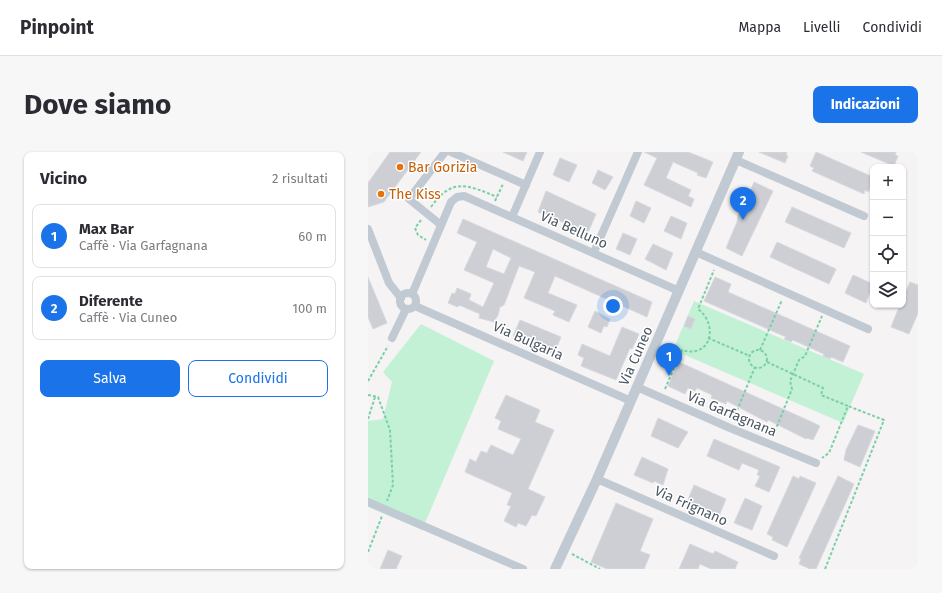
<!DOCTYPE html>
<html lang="it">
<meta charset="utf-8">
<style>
body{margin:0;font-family:"Fira Sans",sans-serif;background:#f7f7f7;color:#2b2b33}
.controls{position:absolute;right:12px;top:12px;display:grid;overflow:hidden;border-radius:8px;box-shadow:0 1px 3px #0004}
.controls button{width:36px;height:36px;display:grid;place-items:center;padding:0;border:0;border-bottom:1px solid #e1e1e2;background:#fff;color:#2b2b33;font:20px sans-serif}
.you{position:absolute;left:245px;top:154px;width:14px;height:14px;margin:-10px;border:3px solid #fff;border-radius:50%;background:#1a73e8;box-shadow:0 0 0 6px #1a73e833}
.badge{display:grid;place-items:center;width:26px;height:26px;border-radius:50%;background:#1a73e8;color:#fff;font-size:13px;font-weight:700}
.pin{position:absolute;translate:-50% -33px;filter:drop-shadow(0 1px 2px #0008)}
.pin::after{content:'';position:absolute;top:21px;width:14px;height:12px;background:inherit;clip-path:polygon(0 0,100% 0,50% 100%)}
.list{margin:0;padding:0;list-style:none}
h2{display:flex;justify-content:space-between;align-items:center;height:52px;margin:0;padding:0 16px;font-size:17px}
h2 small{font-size:13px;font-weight:400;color:#7c7c81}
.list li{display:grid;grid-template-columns:26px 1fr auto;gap:12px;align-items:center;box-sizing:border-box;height:64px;margin:0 8px 8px;padding:0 8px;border:1px solid #e1e1e2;border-radius:8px}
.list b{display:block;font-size:15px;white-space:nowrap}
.list p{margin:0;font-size:13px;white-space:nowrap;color:#7c7c81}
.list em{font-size:13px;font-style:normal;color:#7c7c81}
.actions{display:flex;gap:8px;padding:12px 16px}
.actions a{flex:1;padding:9px 0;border:1px solid #1a73e8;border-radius:8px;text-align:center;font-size:14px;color:#1a73e8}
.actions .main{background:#1a73e8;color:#fff}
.icon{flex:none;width:22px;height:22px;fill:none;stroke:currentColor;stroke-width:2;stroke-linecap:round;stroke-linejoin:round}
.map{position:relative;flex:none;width:550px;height:417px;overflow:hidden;border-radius:8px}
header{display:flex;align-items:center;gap:24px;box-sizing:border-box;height:56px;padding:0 20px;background:#fff;border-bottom:1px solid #e1e1e2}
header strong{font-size:19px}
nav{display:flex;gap:22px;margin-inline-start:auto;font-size:14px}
.intro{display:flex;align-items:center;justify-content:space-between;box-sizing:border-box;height:96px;padding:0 24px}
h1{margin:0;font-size:28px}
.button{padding:10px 18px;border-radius:8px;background:#1a73e8;color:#fff;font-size:14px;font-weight:700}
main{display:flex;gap:24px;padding:0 24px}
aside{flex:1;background:#fff;border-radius:8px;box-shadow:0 1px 3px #0004}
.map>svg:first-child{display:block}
.green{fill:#c3f1d5}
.building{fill:#cdcfd5;stroke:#d7d9de;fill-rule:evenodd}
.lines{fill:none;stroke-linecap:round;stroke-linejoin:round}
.path{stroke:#7ad0a6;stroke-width:2;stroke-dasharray:3 2;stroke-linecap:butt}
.minor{stroke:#c1cad2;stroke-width:8}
.tertiary{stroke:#c1cad2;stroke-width:10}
.food-dot{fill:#e8710a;stroke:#fff;stroke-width:1.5}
.labels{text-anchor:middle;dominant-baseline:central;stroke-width:3;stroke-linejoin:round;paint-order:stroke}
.food-label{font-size:14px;fill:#c56008;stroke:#fff;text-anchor:start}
.street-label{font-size:14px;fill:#4a5661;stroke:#fff}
</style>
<header>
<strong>Pinpoint</strong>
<nav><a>Mappa</a><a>Livelli</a><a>Condividi</a></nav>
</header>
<div class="intro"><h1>Dove siamo</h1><a class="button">Indicazioni</a></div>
<main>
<aside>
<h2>Vicino<small>2 risultati</small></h2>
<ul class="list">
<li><span class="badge">1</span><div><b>Max Bar</b><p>Caffè · Via Garfagnana</p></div><em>60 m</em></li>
<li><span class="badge">2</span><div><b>Diferente</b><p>Caffè · Via Cuneo</p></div><em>100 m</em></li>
</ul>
<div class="actions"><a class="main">Salva</a><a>Condividi</a></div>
</aside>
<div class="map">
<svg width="550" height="417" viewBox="0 0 550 417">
<rect width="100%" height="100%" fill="#f5f3f3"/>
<g class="green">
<polygon points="326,149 496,222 475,271 305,198"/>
<polygon points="53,172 126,209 54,378 0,355 0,269 15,267 24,230 15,220"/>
</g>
<g class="building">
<polygon points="22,0 53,0 16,50 0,55 0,31"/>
<polygon points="135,0 159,0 155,9"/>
<polygon points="276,0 320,0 345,10 338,26 329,23 330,21 305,10 298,26 323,38 320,44 326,47 323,55 276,33 289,6"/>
<polygon points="391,0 419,0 418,3 420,4 417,11"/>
<polygon points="448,0 505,25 505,30 500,40 497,38 496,42 444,19 446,16 442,14"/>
<polygon points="493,0 528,0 527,3 530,4 526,14"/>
<polygon points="192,6 209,13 201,30 185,23"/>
<polygon points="230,18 245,25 237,38 224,31"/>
<polygon points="386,30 405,39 374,104 358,96 369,70 370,63 374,58"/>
<polygon points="178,39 228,62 218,85 198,75 199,72 170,60"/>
<polygon points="268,49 283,56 276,71 262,64"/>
<polygon points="424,55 483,81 476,96 417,70"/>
<polygon points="303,64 319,71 313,87 296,79"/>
<path d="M95,67L284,150L279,165L187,124L180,141L209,153L201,170L185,163L187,159L156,146L167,120L151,114L136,153L132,155L130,163L126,170L111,166L112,162L91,153L90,155L80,151L84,141L87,142L89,136L103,142L101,148L115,155L126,131L96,118L109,90L89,81ZM125,97L143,106L136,122L118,115Z"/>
<polygon points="255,81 269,87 262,103 248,97"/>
<polygon points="409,90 468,117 461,132 402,105"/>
<polygon points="285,92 305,101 298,118 277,107"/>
<polygon points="485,123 505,132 498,151 477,141"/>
<polygon points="0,125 19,171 5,177 0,165"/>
<polygon points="347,125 363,132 360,140 482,194 475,210 463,205 462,207 455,204 456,202 425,188 423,190 416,187 418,185 336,149"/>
<polygon points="542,130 550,133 550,161 541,182 523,175 532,153 535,153 535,146"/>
<polygon points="227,159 242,167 239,175 236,174 233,181 220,175"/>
<polygon points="320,164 327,167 323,177 316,174"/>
<polygon points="152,168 193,185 186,202 145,184"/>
<polygon points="254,175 271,182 264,197 262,196 248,228 213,214 216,206 210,203 214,192 242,204"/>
<polygon points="311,210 446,271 452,274 445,288 439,286 438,287 400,268 399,270 359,249 358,252 343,246 344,243 329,236 327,239 320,236 317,242 300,234"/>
<polygon points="138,243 172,258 167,270 186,278 160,337 177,345 168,364 164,363 158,374 150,371 148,375 136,369 143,354 139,353 144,341 97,320 102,307 108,310 113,299 119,301 123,293 145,303 153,287 130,277 133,269 127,266"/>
<polygon points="290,266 320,280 310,296 283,284"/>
<polygon points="490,273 507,279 492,315 476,308 478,298"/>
<polygon points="346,287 412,315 401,340 387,334 392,324 389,323 391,318 374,311 371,318 339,304"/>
<polygon points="274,305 300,317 295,333 286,329 285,331 266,323"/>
<polygon points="425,324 431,327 432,324 448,331 419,395 404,388 405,385 399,382"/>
<polygon points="470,324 486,332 448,417 442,417 431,412 433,407 431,406"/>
<polygon points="326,333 358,347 351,364 319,350"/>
<polygon points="377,346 394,354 384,378 366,371"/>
<polygon points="248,351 285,367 272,399 282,403 276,417 239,417 223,410"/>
<polygon points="322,392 345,402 347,399 370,410 367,417 343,417 332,412 330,417 311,417"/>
<polygon points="20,398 34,404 28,417 12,417"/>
</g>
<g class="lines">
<g class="path">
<polyline points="127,49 135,32"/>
<path d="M63,55C84,25 100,33 129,45"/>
<polyline points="53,68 47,76 50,83 58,88"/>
<polyline points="340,186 382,204"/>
<polyline points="392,198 414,148"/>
<circle cx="390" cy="207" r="9"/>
<polyline points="399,210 455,236 453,243 480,254 461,301 454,306"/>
<polyline points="0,229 20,194"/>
<path d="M297,237L314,198C343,207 351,173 330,157L346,118"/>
<polyline points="0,243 10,245 22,278 25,333 19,349"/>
<polyline points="0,267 7,245"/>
<polyline points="365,268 387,215"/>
<polyline points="405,284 424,237 422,229 431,208 437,204 454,164"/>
<polyline points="0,400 14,364"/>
<polyline points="204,402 232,417"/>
<polyline points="457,417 516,268 480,254"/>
</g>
<g class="minor">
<polyline points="83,0 158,33"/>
<polyline points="368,8 496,64"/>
<polyline points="144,65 172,0"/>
<polyline points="73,73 41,47 77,0"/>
<polyline points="0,77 21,131 33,146"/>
<polyline points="226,100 270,0"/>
<polyline points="328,100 500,177"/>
<circle cx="40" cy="149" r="8"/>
<polyline points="44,142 83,50 89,45 96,44 311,139"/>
<polyline points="47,154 263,249"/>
<polyline points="24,186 38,157"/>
<polyline points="269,235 362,276 448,311"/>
<polyline points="229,327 406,404"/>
<polyline points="0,350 155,417"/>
</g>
<polyline class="tertiary" points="187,417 229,327 371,0"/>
</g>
<g class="food-dot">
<circle cx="32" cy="15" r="4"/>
<circle cx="13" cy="42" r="4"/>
</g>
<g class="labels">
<g class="food-label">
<text x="40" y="15">Bar Gorizia</text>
<text x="21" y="42">The Kiss</text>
</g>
<g class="street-label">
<text transform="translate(206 78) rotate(24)">Via Belluno</text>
<text transform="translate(160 189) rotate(24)">Via Bulgaria</text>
<text transform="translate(268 204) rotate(-66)">Via Cuneo</text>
<text transform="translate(364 262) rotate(23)">Via Garfagnana</text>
<text transform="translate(323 354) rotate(24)">Via Frignano</text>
</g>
</g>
</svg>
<div class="controls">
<button>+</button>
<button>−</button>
<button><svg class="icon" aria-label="locate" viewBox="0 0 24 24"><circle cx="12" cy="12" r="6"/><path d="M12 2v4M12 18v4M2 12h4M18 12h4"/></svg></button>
<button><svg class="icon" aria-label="layers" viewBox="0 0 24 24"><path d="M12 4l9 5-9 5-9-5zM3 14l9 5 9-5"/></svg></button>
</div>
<div class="you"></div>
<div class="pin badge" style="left:301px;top:224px">1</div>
<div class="pin badge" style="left:375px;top:68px">2</div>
</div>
</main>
